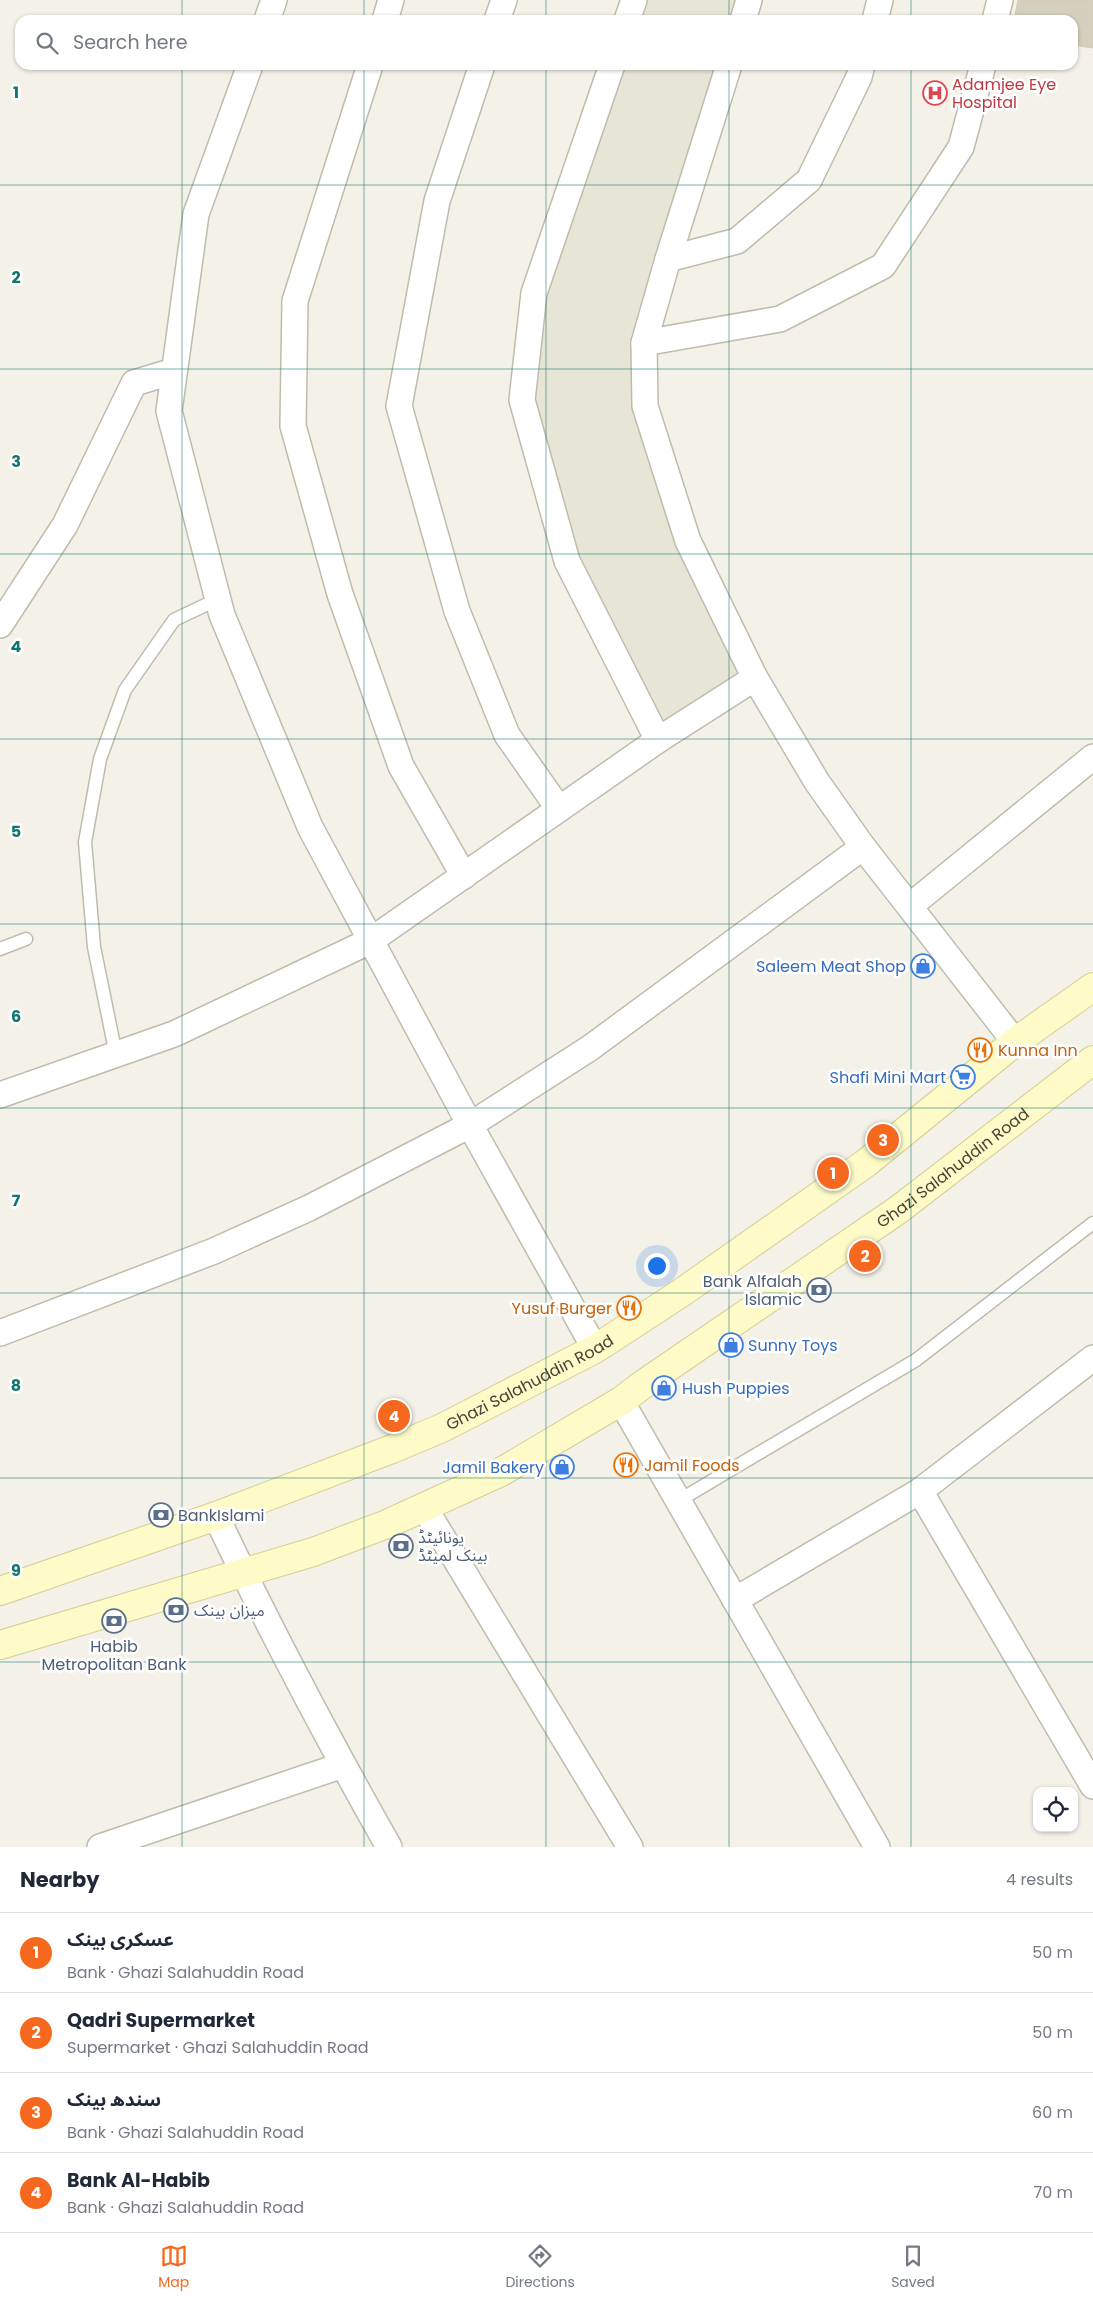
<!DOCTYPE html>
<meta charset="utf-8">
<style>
body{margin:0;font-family:Poppins,"Noto Sans Arabic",sans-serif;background:#f6f6f7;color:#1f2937}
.controls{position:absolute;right:15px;bottom:15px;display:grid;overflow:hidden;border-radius:10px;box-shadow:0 1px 4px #0004}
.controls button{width:45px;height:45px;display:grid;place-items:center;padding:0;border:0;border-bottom:1px solid #e0e1e3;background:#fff;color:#1f2937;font:25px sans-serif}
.you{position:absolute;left:656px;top:1265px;width:18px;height:18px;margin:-12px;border:4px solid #fff;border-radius:50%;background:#1a73e8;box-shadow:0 0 0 8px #1a73e833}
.badge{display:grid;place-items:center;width:32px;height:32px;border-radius:50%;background:#f6681d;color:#fff;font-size:16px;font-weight:700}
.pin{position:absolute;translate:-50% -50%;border:2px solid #fff;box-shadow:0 1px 5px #0006}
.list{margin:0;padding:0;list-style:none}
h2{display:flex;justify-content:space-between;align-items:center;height:65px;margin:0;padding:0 20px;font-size:21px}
h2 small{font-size:16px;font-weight:400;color:#747a83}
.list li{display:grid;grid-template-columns:32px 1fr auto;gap:15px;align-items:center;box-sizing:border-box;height:80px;padding:0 20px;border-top:1px solid #e0e1e3}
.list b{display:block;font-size:19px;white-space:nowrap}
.list p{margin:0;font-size:16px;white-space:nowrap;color:#747a83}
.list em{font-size:16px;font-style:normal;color:#747a83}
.icon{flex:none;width:28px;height:28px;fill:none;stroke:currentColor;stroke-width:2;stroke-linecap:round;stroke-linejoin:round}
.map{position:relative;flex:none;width:1093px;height:1847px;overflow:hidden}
.search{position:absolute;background:#fff;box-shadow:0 1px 4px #0004;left:15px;right:15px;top:15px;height:55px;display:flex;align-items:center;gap:12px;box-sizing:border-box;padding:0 18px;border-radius:15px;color:#747a83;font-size:19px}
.sheet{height:385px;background:#fff}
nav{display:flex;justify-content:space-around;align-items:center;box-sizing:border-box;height:70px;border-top:1px solid #e0e1e3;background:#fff;font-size:14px;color:#747a83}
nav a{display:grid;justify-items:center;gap:2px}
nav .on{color:#f6681d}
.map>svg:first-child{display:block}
.residential{fill:#e7e5d6}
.building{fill:#d5d0bd;stroke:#d0cab1}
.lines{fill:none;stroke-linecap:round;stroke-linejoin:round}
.service-casing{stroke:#bfbcab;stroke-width:15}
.minor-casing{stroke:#bfbcab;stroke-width:28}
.secondary-casing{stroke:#d3cf99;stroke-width:30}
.service{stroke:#fff;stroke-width:12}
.minor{stroke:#fff;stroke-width:25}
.secondary{stroke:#fefbc8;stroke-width:28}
.grid{fill:none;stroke:#0f766e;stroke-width:1;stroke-opacity:0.55}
.labels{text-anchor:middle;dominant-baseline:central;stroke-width:5;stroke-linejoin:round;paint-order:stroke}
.health-label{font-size:16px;fill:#be3a42;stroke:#fff;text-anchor:start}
.shop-label{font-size:16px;fill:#366cbe;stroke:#fff;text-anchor:end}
.food-label{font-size:16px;fill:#c56008;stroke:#fff;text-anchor:start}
.street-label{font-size:16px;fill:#474437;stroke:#fff}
.service-label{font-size:16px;fill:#4e5e75;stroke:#fff;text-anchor:start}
.grid-label{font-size:16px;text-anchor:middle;font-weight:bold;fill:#0f766e;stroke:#fff;stroke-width:5;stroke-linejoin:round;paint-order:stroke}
</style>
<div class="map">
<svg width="1093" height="1847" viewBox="0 0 1093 1847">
<rect width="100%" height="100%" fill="#f4f2e8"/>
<g class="residential">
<polygon points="634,0 749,0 743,20 627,20"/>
<polygon points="612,65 729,65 668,259 645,406 755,678 658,740 567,561 522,400 534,293"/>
</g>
<polygon class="building" points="1018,0 1093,0 1093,48 1073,45 1073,20 1014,20"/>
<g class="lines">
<g class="service-casing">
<g id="service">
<polyline points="0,949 26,939"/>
<polyline points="116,1055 94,947 85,842 100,759 125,690 174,620 218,599"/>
<polyline points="678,1501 916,1360 1093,1223"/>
</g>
</g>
<g class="minor-casing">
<g id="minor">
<polyline points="267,20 274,0"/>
<polyline points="385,20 391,0"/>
<polyline points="497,20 504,0"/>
<polyline points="627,20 634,0"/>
<polyline points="743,20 749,0"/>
<polyline points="875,20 880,0"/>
<polyline points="995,20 1000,0"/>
<polyline points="250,65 196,214 169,411 222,615 310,827 470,1125 595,1349"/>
<polyline points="370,65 295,301 293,426 340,594 401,766 464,876"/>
<polyline points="482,65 437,201 399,406 457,611 507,735 559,809"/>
<polyline points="612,65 534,293 522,400 567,561 658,740"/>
<polyline points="729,65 668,259 644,343 645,406 688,541 755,678 817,782 863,847 1015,1042"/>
<polyline points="668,259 737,241 809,180 859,77 862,65"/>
<polyline points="644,343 780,319 883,266 961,147 983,65"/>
<polyline points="0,625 65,525 134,383 174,371"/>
<polyline points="910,906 1093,757"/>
<polyline points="0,1095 174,1034 370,941 658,740 755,678"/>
<polyline points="0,1333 214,1251 309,1208 470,1125 590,1048 863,847"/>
<polyline points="621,1401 877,1847"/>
<polyline points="920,1491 1093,1786"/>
<polyline points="424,1507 630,1847"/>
<path d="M216,1516C269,1628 328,1739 389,1847"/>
<polyline points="735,1600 920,1491 1093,1358"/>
<polyline points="100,1847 343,1765"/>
</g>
</g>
<g class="secondary-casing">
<g id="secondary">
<path id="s1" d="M0,1591L216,1516L392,1449L442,1428L595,1349L681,1293L866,1163L1015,1042L1093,987"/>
<path id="s2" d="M0,1645L313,1552L387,1524L501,1472L621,1401L645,1383L898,1210L1093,1060"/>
</g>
</g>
<use href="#service" class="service"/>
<use href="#minor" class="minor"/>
<use href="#secondary" class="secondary"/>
</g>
<path class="grid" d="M182,0V20M364,0V20M546,0V20M729,0V20M911,0V20M182,65V1847M364,65V1847M546,65V1847M729,65V1847M911,65V1847M0,185H1093M0,369H1093M0,554H1093M0,739H1093M0,924H1093M0,1108H1093M0,1293H1093M0,1478H1093M0,1662H1093"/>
<defs>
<g id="hospital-ring" transform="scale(1.25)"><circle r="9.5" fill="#fff" stroke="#e0444e" stroke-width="1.5"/><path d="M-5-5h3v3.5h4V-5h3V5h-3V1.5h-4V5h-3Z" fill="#e0444e"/></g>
<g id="shop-ring" transform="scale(1.25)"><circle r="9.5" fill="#fff" stroke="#3f7fe0" stroke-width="1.5"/><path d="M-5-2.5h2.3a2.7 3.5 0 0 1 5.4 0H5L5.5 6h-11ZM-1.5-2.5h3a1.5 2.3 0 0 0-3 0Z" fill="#3f7fe0"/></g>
<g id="restaurant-ring" transform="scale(1.25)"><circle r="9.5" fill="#fff" stroke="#e8710a" stroke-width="1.5"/><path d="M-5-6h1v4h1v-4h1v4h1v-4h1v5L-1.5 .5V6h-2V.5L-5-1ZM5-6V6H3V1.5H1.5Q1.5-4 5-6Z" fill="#e8710a"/></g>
<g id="supermarket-ring" transform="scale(1.25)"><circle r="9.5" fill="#fff" stroke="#3f7fe0" stroke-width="1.5"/><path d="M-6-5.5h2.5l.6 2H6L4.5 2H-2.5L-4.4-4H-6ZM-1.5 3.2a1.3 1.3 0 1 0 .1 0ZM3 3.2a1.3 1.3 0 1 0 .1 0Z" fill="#3f7fe0"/></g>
<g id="bank-ring" transform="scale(1.25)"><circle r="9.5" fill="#fff" stroke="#5c6f8a" stroke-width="1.5"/><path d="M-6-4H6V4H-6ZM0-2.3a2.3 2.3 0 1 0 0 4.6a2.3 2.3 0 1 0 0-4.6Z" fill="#5c6f8a"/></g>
</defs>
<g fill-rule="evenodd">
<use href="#hospital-ring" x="935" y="93"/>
<use href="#shop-ring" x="923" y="966"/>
<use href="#restaurant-ring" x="980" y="1050"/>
<use href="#supermarket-ring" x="963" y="1077"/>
<use href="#bank-ring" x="819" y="1290"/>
<use href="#restaurant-ring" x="629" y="1308"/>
<use href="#shop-ring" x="731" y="1345"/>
<use href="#shop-ring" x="664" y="1388"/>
<use href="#restaurant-ring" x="626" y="1465"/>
<use href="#shop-ring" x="562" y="1467"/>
<use href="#bank-ring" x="161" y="1515"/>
<use href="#bank-ring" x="401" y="1546"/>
<use href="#bank-ring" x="176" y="1610"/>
<use href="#bank-ring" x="114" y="1621"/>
</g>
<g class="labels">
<g class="health-label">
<text x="952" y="84">Adamjee Eye<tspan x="952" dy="18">Hospital</tspan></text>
</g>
<g class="shop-label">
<text x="906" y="966">Saleem Meat Shop</text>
<text x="946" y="1077">Shafi Mini Mart</text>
<text x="748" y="1345" text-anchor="start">Sunny Toys</text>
<text x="682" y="1388" text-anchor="start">Hush Puppies</text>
<text x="544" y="1467">Jamil Bakery</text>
</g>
<g class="food-label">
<text x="998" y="1050">Kunna Inn</text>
<text x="612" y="1308" text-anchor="end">Yusuf Burger</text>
<text x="644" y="1465">Jamil Foods</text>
</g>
<g class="street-label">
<text stroke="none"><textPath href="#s2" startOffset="1076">Ghazi Salahuddin Road</textPath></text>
<text stroke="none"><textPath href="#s1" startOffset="570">Ghazi Salahuddin Road</textPath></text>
</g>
<g class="service-label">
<text x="802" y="1281" text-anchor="end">Bank Alfalah<tspan x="802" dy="18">Islamic</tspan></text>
<text x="178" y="1515">BankIslami</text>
<text x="418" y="1537">یونائیٹڈ<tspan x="418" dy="18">بینک لمیٹڈ</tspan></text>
<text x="194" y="1610">میزان بینک</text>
<text x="114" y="1646" text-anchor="middle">Habib<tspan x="114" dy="18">Metropolitan Bank</tspan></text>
</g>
</g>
<g class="grid-label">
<text x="16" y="98">1</text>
<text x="16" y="283">2</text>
<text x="16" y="467">3</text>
<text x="16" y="652">4</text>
<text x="16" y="837">5</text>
<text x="16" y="1022">6</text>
<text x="16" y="1206">7</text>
<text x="16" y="1391">8</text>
<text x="16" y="1576">9</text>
</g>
</svg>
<div class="controls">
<button><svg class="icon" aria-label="locate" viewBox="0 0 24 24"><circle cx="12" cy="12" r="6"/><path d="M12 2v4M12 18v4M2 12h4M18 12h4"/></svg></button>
</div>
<div class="you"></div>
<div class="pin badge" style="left:833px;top:1173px">1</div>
<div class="pin badge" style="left:865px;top:1256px">2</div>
<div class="pin badge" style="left:883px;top:1140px">3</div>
<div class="pin badge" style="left:394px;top:1416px">4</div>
<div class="search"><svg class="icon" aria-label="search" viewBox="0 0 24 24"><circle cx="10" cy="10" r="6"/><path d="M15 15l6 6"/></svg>Search here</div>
</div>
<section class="sheet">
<h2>Nearby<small>4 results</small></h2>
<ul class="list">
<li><span class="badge">1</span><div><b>عسکری بینک</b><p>Bank · Ghazi Salahuddin Road</p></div><em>50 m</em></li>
<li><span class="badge">2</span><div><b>Qadri Supermarket</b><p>Supermarket · Ghazi Salahuddin Road</p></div><em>50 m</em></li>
<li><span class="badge">3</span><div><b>سندھ بینک</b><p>Bank · Ghazi Salahuddin Road</p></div><em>60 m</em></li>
<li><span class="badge">4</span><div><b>Bank Al-Habib</b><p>Bank · Ghazi Salahuddin Road</p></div><em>70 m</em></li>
</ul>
</section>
<nav>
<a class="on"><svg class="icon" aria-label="map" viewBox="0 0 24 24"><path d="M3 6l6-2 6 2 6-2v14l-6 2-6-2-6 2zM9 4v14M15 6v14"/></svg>Map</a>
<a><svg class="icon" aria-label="directions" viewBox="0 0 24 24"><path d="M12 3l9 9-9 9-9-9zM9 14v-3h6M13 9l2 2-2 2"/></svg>Directions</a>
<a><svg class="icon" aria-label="saved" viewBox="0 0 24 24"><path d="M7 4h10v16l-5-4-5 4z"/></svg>Saved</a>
</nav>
